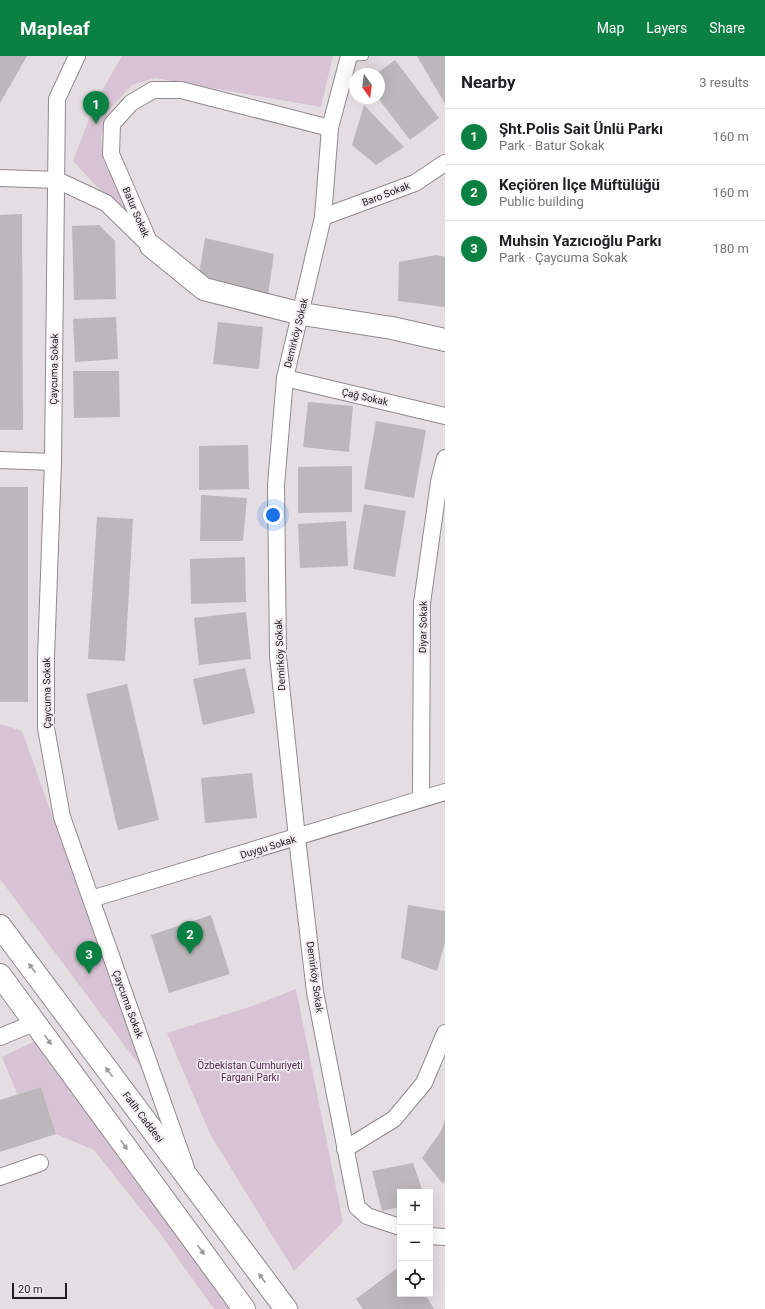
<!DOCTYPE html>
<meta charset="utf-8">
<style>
body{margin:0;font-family:Roboto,sans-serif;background:#f6f6f6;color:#202124}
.controls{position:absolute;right:12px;bottom:12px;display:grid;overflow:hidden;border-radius:0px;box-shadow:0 4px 16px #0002}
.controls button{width:36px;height:36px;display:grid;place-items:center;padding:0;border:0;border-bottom:1px solid #e0e0e0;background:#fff;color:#202124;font:20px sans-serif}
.compass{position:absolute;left:349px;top:12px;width:36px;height:36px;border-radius:50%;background:#fff;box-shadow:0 4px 16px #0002;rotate:166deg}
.scale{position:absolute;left:12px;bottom:10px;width:55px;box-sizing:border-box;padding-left:4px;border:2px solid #1f1d1f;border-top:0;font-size:11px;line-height:14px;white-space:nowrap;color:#1f1d1f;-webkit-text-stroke:3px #f1ebf0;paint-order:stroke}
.you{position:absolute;left:273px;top:459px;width:14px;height:14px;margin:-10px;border:3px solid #fff;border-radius:50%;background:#1a73e8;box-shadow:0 0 0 6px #1a73e833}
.badge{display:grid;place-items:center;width:26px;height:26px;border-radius:50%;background:#0b8043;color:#fff;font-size:13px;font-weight:700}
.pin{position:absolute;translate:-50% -33px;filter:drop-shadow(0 1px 2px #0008)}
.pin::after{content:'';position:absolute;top:21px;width:14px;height:12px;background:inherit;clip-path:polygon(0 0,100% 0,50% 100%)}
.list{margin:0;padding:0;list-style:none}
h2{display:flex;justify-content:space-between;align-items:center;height:52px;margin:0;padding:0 16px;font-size:17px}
h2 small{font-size:13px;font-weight:400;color:#757577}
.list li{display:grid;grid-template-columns:26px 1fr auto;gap:12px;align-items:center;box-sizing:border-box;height:56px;padding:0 16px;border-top:1px solid #e0e0e0}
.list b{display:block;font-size:15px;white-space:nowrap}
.list p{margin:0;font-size:13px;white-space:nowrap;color:#757577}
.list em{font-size:13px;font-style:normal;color:#757577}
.icon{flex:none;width:22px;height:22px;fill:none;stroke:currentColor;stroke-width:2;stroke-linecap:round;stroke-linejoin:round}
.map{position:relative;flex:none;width:445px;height:1253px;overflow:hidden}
header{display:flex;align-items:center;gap:24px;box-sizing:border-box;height:56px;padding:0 20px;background:#0b8043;color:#fff}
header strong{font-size:19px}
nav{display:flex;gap:22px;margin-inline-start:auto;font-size:14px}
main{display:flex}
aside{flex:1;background:#fff}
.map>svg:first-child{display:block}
.green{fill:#d7c3d3}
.building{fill:#bcb7bb}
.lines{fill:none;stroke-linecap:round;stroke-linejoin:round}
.lane-casing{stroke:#908a8e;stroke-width:10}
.street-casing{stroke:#908a8e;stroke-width:18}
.secondary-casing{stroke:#908a8e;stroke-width:24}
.primary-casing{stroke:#908a8e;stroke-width:24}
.lane{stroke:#fff;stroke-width:8}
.street{stroke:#fff;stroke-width:16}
.secondary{stroke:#fff;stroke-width:22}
.primary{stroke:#fff;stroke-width:22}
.oneway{fill:#9a999a}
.labels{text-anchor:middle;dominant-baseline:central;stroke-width:3.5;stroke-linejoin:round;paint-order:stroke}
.street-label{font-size:10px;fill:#1f1d1f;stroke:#f1ebf0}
.park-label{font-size:10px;fill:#542b4f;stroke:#f1ebf0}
</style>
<header>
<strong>Mapleaf</strong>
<nav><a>Map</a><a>Layers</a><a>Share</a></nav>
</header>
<main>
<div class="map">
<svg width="445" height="1253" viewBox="0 0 445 1253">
<rect width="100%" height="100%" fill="#e4dee3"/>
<g class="green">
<polygon points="122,0 333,0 321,51 155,22 132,29 108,55 101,81 103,104 119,135 126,154 102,136 73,105 96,45"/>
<polygon points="0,668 22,675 142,1013 0,823"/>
<polygon points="296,933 343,1166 294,1215 210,1078 167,977 252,950"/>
<polygon points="39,983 233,1253 214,1253 159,1176 94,1094 56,1078 41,1031 17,1038 2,1001"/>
</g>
<g class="building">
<polygon points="0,0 27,0 0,47"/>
<polygon points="417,0 445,0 445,48"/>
<polygon points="395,4 439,62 410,84 378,42 379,18 376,18"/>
<polygon points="364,49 404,91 376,109 352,89"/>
<polygon points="22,158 23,374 0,374 0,159"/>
<polygon points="99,169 115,185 116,243 74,244 72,170"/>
<polygon points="205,182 274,198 268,239 218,227 199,218"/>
<polygon points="436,199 445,201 445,251 398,245 399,206"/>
<polygon points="116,261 118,303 75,306 73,263"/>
<polygon points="218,266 263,271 259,313 213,308"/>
<polygon points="73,315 119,315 120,361 74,362"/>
<polygon points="308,346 353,350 349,396 303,391"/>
<polygon points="376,365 426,374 414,442 364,433"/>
<polygon points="248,389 249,433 199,434 199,390"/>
<polygon points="352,410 352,456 298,457 298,411"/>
<rect x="0" y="431" width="28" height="215"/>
<polygon points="201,439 247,442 243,485 200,485"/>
<polygon points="364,448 406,455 395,521 353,513"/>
<polygon points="97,461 133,463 125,605 88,603"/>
<polygon points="346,465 348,510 300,512 298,468"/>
<polygon points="245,501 246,546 191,548 190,503"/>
<polygon points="246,556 251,603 199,609 194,562"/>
<polygon points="245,612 255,657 203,669 193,623"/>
<polygon points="127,628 159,764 118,774 86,638"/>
<polygon points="252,717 257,762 205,767 201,722"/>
<polygon points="408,849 445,855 445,886 437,915 401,902"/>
<polygon points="211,859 230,918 169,937 151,879"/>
<polygon points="41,1031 56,1078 0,1096 0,1044"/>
<polygon points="445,1063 445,1124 443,1128 422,1102 441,1075"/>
<polygon points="413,1107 423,1136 400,1136 400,1151 382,1155 372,1115"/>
<polygon points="400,1210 400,1238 425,1238 434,1253 363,1253 356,1243"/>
</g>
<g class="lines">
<g class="lane-casing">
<polyline id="lane" points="349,1 364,0"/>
</g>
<g class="street-casing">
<g id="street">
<polyline points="77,0 57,43 53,406 46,602 46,672 62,761 186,1112"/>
<polyline points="349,0 330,72 323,161 285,322 276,429 278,600 297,782 315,936 357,1151 367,1160 400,1171"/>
<polyline points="0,122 57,124 106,147 145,185"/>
<polyline points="323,161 415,127 445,107"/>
<polyline points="151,190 111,98 112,68 131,47 153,34 181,34 330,72"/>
<polyline points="285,322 445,360"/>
<polyline points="0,404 53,406"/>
<polyline points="421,742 422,547 439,426 445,402"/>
<polyline points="91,843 445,736"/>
<polyline points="0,981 36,966"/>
<polyline points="345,1093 394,1063 424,1027 445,977"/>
<polyline points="0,1121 40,1107"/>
<polyline points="430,1180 445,1181"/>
</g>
</g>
<g class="secondary-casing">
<polyline id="secondary" points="151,190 204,233 302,258 392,272 445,284"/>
</g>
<g class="primary-casing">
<g id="primary">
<polyline points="0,870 286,1253"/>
<polyline points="0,919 244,1253"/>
</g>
</g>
<use href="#lane" class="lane"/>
<use href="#street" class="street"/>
<use href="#secondary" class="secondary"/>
<use href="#primary" class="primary"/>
</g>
<defs><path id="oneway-solid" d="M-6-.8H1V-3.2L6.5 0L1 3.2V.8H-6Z"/></defs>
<g class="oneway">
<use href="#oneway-solid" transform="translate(32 912) rotate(-127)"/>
<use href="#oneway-solid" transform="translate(48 984) rotate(54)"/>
<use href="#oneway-solid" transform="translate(109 1016) rotate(-127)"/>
<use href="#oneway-solid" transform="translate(124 1089) rotate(54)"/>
<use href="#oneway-solid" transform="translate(201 1194) rotate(54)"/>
<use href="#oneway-solid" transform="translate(262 1222) rotate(-127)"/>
</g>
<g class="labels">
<g class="street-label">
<text transform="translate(386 138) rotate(-21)">Baro Sokak</text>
<text transform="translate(136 156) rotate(67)">Batur Sokak</text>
<text transform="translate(296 277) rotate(-76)">Demirköy Sokak</text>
<text transform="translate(54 313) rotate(-89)">Çaycuma Sokak</text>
<text transform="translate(365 341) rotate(13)">Çağ Sokak</text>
<text transform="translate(423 571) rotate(-89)">Diyar Sokak</text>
<text transform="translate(280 599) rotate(-93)">Demirköy Sokak</text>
<text transform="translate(47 637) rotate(-91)">Çaycuma Sokak</text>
<text transform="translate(268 791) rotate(-17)">Duygu Sokak</text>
<text transform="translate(315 921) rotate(82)">Demirköy Sokak</text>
<text transform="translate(128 948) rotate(70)">Çaycuma Sokak</text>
<text transform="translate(143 1061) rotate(53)">Fatih Caddesi</text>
</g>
<g class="park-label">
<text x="250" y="1009">Özbekistan Cumhuriyeti<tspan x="250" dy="12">Fargani Parkı</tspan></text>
</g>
</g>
</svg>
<div class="controls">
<button>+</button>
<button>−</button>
<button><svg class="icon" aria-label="locate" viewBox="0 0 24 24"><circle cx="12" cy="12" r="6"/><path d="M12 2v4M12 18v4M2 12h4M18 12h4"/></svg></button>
</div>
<svg class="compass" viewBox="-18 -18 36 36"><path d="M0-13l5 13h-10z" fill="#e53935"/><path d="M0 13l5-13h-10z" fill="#757577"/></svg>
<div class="scale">20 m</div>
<div class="you"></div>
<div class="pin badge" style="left:96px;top:68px">1</div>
<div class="pin badge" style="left:190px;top:898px">2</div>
<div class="pin badge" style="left:89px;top:918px">3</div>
</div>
<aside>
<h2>Nearby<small>3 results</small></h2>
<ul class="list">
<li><span class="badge">1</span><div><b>Şht.Polis Sait Ünlü Parkı</b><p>Park · Batur Sokak</p></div><em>160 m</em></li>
<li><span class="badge">2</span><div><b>Keçiören İlçe Müftülüğü</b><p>Public building</p></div><em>160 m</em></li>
<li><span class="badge">3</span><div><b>Muhsin Yazıcıoğlu Parkı</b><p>Park · Çaycuma Sokak</p></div><em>180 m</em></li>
</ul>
</aside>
</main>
